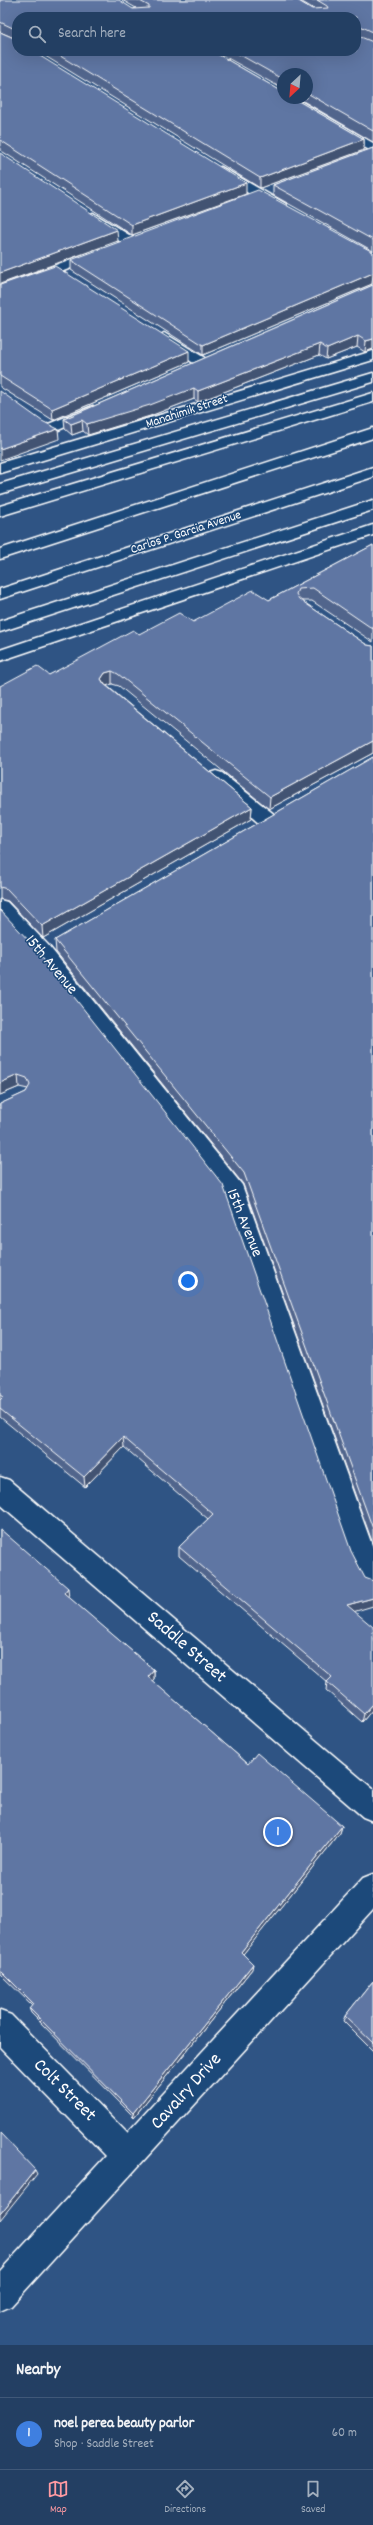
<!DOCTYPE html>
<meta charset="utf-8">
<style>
body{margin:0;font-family:Dekko,sans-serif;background:#2f4a6c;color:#f1f3f6}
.compass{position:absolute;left:277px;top:68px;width:36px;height:36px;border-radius:50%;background:#233f63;box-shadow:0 4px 16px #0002;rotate:206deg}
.you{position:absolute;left:188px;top:1281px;width:14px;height:14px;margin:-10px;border:3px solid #fff;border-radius:50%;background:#1a73e8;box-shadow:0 0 0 6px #1a73e833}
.badge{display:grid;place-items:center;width:26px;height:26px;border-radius:50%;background:#ff9aa2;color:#fff;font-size:13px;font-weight:700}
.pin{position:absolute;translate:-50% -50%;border:2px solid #fff;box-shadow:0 1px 4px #0006}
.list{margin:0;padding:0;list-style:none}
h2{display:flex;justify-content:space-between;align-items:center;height:52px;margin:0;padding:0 16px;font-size:17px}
h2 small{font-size:13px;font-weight:400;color:#a3afbe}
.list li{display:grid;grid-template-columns:26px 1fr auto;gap:12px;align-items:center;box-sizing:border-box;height:72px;padding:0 16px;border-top:1px solid #405878}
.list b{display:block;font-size:15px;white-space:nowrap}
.list p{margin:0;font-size:13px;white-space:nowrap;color:#a3afbe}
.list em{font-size:13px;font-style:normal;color:#a3afbe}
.icon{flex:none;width:22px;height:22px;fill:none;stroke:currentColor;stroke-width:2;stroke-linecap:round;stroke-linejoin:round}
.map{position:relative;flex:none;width:373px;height:2345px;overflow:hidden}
.search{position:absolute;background:#233f63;box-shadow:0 4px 16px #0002;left:12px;right:12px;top:12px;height:44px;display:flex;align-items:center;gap:10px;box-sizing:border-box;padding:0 14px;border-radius:16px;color:#a3afbe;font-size:15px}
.sheet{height:124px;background:#233f63}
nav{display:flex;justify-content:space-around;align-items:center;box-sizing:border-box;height:56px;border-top:1px solid #405878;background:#233f63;font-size:11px;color:#a3afbe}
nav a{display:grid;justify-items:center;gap:2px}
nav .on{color:#ff9aa2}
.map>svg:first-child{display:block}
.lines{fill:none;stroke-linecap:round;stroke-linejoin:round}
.minor-casing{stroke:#fff;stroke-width:3}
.major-casing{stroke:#fff;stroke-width:3}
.minor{fill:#1f4a7a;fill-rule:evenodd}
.major{fill:#1f4a7a;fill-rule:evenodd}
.wall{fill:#51658c;stroke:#fff}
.shaded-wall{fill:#425372;stroke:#fff}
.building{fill:#5e76a3;stroke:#fff}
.labels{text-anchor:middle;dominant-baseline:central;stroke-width:3;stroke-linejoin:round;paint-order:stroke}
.far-street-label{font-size:13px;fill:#fff;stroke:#1f4a7a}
.street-label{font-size:16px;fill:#fff;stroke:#1f4a7a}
.near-street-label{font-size:19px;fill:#fff;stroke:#1f4a7a}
</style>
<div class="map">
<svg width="373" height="2345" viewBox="0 0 373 2345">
<rect width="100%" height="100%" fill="#2f5484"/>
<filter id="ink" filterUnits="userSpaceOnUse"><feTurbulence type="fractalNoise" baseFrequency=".025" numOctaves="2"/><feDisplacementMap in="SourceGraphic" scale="8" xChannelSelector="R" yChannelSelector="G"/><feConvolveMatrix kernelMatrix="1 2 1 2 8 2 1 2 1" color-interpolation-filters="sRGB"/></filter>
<g filter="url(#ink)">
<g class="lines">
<g class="minor-casing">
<g id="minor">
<polygon points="283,95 283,98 295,98 373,143 373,152 282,101 280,98"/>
<polygon points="221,167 286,204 287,207 281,211 276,210 217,174 215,171 217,168"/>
<polygon points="93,213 134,238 136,241 134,244 124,244 88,220 86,217"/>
<polygon points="98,249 105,253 103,256 0,295 0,286"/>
<polygon points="164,333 208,360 210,363 208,366 198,366 159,340 157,337"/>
<polygon points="373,351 373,360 0,473 0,463"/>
<polygon points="93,406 100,410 98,413 56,431 51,433 43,428 46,425"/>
<polygon points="216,771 222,773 275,815 277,820 275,825 268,826 261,825 210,781 207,777 210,773"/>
<polygon points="0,900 7,902 48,945 242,1185 373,1548 373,1589 364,1586 351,1559 224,1195 34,955 0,919"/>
<polygon points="0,1477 9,1480 373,1789 373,1821 363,1817 0,1504"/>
<polygon points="373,1874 373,1909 11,2306 0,2311 0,2271 106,2156 0,2047 0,2011 11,2015 127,2133 363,1878"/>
</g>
</g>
<g class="major-casing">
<g id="major">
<polygon points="373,373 373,382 0,494 0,484"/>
<polygon points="373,393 373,402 0,516 0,506"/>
<polygon points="373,428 373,438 0,559 0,549"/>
<polygon points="373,467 373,477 0,599 0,589"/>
<polygon points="373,500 373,510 0,632 0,621"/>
<polygon points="373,525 373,535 0,661 0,650"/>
</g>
</g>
<use href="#minor" class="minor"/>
<use href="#major" class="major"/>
</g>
<g class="wall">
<polygon points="0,0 133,9 136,8 122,0 297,0 312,9 314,9 299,0 373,0 373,142 298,98 307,98 307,74 283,74 283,89 215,51 356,51 356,17 17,17 17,51 246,194 132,235 0,150 0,32 16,39 0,32"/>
<polygon points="37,51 212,51 364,139 364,150 260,188"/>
<polygon points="373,148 373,251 273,195 273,185"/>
<polygon points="373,252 373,284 372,284 203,355 71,270 71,260"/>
<polygon points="0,285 189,362 53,420 0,387"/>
<polygon points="373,285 373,349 365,352 357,347 326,359 319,355 198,402 194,399 150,416 88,435 83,431 72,435 65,429 64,419"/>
<polygon points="373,545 373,642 312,601 302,601 367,645 373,646 373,753 269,809 119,686 112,684 106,685 252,807 251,819 43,938 8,901 0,899 0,686 49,675 139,634 193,622 269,600"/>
<polygon points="373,757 373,1544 243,1184 56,952 55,940"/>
<polygon points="0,910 354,1611 373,1709 362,1722 326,1690 327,1682 179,1556 179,1547 208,1519 124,1447 85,1487 0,1417 0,1104 26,1092 28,1089 19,1087 0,1095"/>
<polygon points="0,1529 69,1598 154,1670 154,1679 152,1681 248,1764 342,1826 340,1833 243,1954 252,1969 134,2117 31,2013 29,2008 32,2005 0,1974"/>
<polygon points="373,1981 373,2051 343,2021 345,2016"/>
</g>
<g class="shaded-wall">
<polygon points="364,139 364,150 260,188 260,178"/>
<polygon points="246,183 246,194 132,235 132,225"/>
<polygon points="117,230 118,241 0,284 0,273"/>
<polygon points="373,273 372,284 203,355 203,345"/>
<polygon points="358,336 357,347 326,359 327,349"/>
<polygon points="373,339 373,349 365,352 366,341"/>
<polygon points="320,344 319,355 198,402 198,391"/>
<polygon points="189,351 189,362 53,420 52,409"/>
<polygon points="194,388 194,399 150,416 88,435 87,424"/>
<polygon points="82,420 83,431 72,435 71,424"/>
<polygon points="58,429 59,439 0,460 0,449"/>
<polygon points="112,671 112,684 106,686 101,679 105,673"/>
<polygon points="373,741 373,753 269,809 270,797"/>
<polygon points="252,807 251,819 43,938 42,926"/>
<polygon points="18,1075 19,1087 0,1095 0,1083"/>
<polygon points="123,1437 124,1447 85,1487 84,1477"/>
<polygon points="68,1588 69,1598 64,1593"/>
<polygon points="373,1598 373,1606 346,1614 347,1605"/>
<polygon points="154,1670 154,1679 148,1686 148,1677"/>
<polygon points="373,1704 373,1709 362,1722 364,1714"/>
<polygon points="342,1826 340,1833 240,1958 241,1952"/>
<polygon points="253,1964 252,1969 134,2117 133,2113"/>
<polygon points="35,2170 37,2174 0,2220 0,2214"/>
</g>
<g class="building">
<polygon points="0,0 119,0 133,9 149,8 149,6 138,0 297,0 312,9 328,8 327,6 317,0 373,0 373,32 356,24 356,17 17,17 17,30 0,22"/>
<polygon points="0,32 16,39 17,39 17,51 32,51 246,183 132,225 0,140"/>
<polygon points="356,33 356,35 373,42 373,131 307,93 307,74 283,74 283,79 233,51 356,51"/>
<polygon points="52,51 212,51 283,92 283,98 293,98 364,139 260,178"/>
<polygon points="373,148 373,240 273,185"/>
<polygon points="0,153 117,230 0,273"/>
<polygon points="258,190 373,252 373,273 203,345 71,260"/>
<polygon points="55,266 189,351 52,409 0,376 0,285"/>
<polygon points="373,285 373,339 366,341 358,336 327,349 320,344 198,391 194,388 150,405 87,424 82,420 71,424 64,419"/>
<polygon points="0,391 42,421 58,429 0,449"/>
<polygon points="373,545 373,629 313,588 298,589 296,594 299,599 367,645 373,646 373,741 270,797 118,674 112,671 105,673 101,679 104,684 252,807 42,926 7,889 0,887 0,686 37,666 49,675 133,630 139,634 179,613 193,622 253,590 269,600"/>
<polygon points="373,757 373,1529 244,1173 55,940"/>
<polygon points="0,910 32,944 223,1185 351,1551 365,1578 373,1581 373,1598 347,1605 373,1627 373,1704 364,1714 327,1682 332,1677 179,1547 213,1514 123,1437 84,1477 0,1409 0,1400 3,1397 0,1395 0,1104 26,1092 30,1085 27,1078 18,1075 0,1083"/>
<polygon points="0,1529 68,1588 64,1593 154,1670 148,1677 248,1764 257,1753 342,1826 241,1952 253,1964 133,2113 29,2008 33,2003 0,1970"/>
<polygon points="373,1981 373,2043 345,2016"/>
<polygon points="0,2133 35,2170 0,2214"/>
</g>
</g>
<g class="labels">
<g class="far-street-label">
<text transform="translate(187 412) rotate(-18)">Manahimik Street</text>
<text transform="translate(186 533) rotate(-18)">Carlos P. Garcia Avenue</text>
</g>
<g class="street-label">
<text transform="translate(51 965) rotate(50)">15th Avenue</text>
<text transform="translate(244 1223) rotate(68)">15th Avenue</text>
</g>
<g class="near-street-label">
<text transform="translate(186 1648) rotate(41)">Saddle Street</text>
<text transform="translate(64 2091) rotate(45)">Colt Street</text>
<text transform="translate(187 2092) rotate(-48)">Cavalry Drive</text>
</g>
</g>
</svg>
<svg class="compass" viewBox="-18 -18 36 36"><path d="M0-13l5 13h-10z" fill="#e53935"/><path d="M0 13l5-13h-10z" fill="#a3afbe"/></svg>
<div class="you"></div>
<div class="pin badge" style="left:278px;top:1832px;background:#3f7fe0">1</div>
<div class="search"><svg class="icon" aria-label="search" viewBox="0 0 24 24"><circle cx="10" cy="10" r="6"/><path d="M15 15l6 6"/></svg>Search here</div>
</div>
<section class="sheet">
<h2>Nearby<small></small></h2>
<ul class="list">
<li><span class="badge" style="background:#3f7fe0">1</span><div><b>noel perea beauty parlor</b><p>Shop · Saddle Street</p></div><em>60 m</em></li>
</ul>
</section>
<nav>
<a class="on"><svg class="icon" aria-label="map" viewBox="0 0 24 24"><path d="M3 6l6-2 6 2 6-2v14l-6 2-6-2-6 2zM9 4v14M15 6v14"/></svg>Map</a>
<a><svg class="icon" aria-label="directions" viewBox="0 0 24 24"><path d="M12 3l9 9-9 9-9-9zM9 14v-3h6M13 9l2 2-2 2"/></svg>Directions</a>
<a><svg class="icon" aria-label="saved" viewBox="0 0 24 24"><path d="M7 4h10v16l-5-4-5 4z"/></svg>Saved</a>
</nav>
